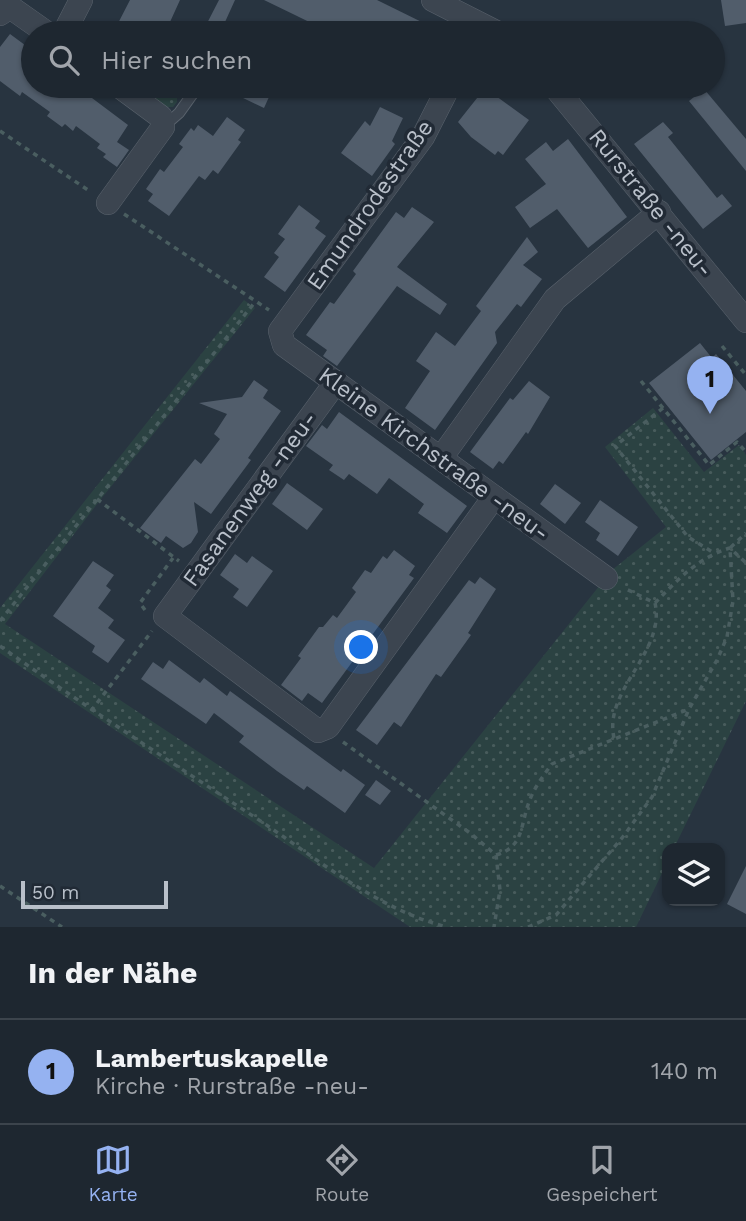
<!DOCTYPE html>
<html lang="de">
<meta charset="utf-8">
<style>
body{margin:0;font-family:"Work Sans",sans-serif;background:#262f38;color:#f1f3f6}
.controls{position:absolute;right:21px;bottom:21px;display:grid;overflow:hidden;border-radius:14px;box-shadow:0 2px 5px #0004}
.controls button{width:63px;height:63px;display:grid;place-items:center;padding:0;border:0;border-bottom:2px solid #3c444c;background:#1e2730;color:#f1f3f6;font:35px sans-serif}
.scale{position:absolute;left:21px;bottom:18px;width:147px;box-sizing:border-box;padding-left:7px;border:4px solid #b9c0ca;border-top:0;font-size:19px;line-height:24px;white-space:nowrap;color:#b9c0ca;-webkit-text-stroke:5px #212a35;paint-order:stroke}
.you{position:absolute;left:362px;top:648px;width:24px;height:24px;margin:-18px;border:5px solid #fff;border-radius:50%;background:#1a73e8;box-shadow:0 0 0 10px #1a73e833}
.badge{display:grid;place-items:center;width:46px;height:46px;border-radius:50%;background:#95b2f1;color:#111;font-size:23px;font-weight:700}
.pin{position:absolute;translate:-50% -58px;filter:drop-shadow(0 2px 4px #0008)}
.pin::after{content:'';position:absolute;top:37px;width:24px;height:21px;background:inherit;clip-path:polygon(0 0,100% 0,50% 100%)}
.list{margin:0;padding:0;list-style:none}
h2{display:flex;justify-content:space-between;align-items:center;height:91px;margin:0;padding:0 28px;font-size:30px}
h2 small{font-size:23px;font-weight:400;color:#a1a5ab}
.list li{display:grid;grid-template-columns:46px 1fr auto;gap:21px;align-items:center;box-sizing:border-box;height:105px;padding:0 28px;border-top:2px solid #3c444c}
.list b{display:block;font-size:26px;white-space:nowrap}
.list p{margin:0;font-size:23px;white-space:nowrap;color:#a1a5ab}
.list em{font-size:23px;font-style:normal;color:#a1a5ab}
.icon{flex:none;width:38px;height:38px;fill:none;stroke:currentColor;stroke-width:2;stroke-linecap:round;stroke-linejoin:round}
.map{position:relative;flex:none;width:746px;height:927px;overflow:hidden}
.search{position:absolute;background:#1e2730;box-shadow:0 2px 5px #0004;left:21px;right:21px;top:21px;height:77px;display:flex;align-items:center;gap:18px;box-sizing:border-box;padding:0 24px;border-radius:38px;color:#a1a5ab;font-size:26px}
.sheet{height:196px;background:#1e2730}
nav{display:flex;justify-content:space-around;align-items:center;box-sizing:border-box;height:98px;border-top:2px solid #3c444c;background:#1e2730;font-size:19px;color:#a1a5ab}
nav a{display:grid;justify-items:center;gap:4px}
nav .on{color:#95b2f1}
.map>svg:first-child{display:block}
.grass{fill:url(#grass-dots)}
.building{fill:#515d6b}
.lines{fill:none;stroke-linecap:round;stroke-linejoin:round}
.service-casing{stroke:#5a636d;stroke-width:12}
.minor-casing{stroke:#5a636d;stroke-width:24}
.path{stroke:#4a5e60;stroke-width:3.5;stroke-dasharray:5 5;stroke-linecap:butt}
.service{stroke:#3c4550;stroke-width:10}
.minor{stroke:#3c4550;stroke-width:23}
.labels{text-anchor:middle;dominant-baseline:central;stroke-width:7;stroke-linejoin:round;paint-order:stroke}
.street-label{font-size:23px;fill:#b9c0ca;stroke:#212a35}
</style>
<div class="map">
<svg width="746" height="927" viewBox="0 0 746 927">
<defs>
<pattern id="grass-dots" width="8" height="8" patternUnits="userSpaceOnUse" patternTransform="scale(1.75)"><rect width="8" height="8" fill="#2b4242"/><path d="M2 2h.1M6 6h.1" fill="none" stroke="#485c5c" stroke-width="1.8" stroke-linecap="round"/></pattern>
</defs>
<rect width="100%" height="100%" fill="#283440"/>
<g class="grass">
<polygon points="133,86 167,86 177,92 177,102 173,107 163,107"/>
<polygon points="244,300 255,308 101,499 5,624 374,868 612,570 666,527 605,447 653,408 704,472 739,445 746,455 746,701 674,848 667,848 667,863 636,927 410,927 0,653 0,608"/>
</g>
<g class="building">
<polygon points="130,0 180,0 170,22 192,33 113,33"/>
<polygon points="219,0 235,0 220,33 202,33"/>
<polygon points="264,0 377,0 444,33 332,33"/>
<polygon points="721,0 746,0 746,23 725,26"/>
<polygon points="10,34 33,51 33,86 76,86 128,125 117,142 129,150 117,167 103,157 106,154 97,148 100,144 76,126 73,131 65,124 62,127 47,116 50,112 22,92 20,96 0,81 0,47"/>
<polygon points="250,86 274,86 264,108 241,97"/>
<polygon points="485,88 529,120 503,155 498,151 495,155 471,137 458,122"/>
<polygon points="704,89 746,139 746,171 689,101"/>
<polygon points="380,107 403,118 392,141 395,144 372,176 341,153 365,121 370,126"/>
<polygon points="227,117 245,130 238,140 241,142 218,174 213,170 205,180 199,176 169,216 148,201 153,194 146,189 160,169 164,172 183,147 179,144 191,128 194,131 198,125 213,136"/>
<polygon points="663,122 673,133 668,137 717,198 722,194 732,206 703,229 634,144"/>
<polygon points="568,139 627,217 588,248 557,209 530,228 515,207 546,184 525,159 546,142 553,151"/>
<polygon points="299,205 320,221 315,228 326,236 285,292 264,277 279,257 274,253 285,239 278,234"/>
<polygon points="412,207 434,222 397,267 447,304 440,315 397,286 337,366 323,356 327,350 306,335 330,302 334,304 356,274 353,271 396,212 404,218"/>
<polygon points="527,237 538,252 523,265 542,279 521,307 517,304 495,332 497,343 435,430 405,408 430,371 416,361 436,332 455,346 481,311 476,306"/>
<polygon points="700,343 712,358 716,354 746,391 746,432 711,460 649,383"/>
<polygon points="254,380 268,390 263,398 281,411 248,458 251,460 211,514 194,502 198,532 191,543 183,548 166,536 161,543 140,528 195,459 201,464 220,439 214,434 227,414 199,403 242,397"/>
<polygon points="529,381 550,397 528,434 526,432 503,464 499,461 493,469 470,452 510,398 513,400"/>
<polygon points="339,412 467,506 447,533 418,513 424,504 389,478 377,494 349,474 344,480 329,470 333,465 306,446 322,425 327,429"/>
<polygon points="287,483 323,509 307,530 272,504"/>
<polygon points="555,484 581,503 565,524 540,504"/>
<polygon points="600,500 638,527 618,556 596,540 600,533 585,522"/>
<polygon points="394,550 415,566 409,575 414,578 322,703 308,693 302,701 281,685 301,658 298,656 319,627 323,627 333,615 337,618 356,592 352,588 365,570 371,573 383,556 387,559"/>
<polygon points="235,554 247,563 252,556 273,571 247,607 233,597 239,589 220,575"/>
<polygon points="93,561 114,575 106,586 111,590 98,608 114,620 108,628 125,640 108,663 92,652 95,646 53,616"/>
<polygon points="480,577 496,589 468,633 471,635 441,677 436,674 401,727 394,722 377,745 356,730 469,580 475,584"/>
<polygon points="169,660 200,683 204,678 227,696 230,691 341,772 343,769 365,785 345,813 307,786 304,790 277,771 239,742 244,736 214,713 206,724 141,679 153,662 163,669"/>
<polygon points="376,780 391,791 380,805 365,795"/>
<polygon points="746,866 746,914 727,904"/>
</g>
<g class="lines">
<g class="service-casing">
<polyline id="service" points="164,126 179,113 194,92 189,86"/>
</g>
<g class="minor-casing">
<g id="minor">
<polyline points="433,0 498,33"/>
<polyline points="0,14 10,7 47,33"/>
<polyline points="64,33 81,0"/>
<polyline points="449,86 423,137 280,331 284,345 606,578"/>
<polyline points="554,86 746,321"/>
<polyline points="108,203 163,127 161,117 119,86"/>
<polyline points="336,382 165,616 318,731 328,727 494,497"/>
<polyline points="441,458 555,299 659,212"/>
</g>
</g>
<g class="path">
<polyline points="0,131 91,192"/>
<polyline points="124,214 269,310"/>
<polyline points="722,346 746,375"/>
<polyline points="641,381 709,465 737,442 746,452"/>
<polyline points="663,408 615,446 688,537 714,553"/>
<polyline points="97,499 179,561"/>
<path d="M655,603C677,580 699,557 730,548L746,563"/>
<polyline points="145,610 140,603 173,558"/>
<polyline points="0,621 255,302"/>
<path d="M0,646C86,707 174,764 262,822C320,861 379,910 447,927"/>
<polyline points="91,711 152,631"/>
<path d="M614,738C603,690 666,652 655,603L624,588"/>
<polyline points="343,742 470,833 496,855 500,890 494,927"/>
<path d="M496,855C524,847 520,826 529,802C534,788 543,776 552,764L689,709"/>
<polyline points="0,886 62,927"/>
<polyline points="528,927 556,915 622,838 652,797 689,709 717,660 727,637 733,601 730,548 746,533"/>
</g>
<use href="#service" class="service"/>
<use href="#minor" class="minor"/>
</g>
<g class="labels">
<g class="street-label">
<text transform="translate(651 203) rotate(51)">Rurstraße -neu-</text>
<text transform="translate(370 205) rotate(-55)">Emundrodestraße</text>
<text transform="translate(434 454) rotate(36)">Kleine Kirchstraße -neu-</text>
<text transform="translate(250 499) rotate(-54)">Fasanenweg -neu-</text>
</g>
</g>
</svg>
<div class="controls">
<button><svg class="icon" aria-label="layers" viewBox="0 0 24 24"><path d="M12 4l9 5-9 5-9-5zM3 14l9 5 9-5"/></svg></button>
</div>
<div class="scale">50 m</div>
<div class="you"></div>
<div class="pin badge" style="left:710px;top:414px">1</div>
<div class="search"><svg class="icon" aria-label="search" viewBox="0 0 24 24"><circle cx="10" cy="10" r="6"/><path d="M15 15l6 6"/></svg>Hier suchen</div>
</div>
<section class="sheet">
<h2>In der Nähe<small></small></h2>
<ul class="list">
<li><span class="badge">1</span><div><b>Lambertuskapelle</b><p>Kirche · Rurstraße -neu-</p></div><em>140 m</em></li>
</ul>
</section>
<nav>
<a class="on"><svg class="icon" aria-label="map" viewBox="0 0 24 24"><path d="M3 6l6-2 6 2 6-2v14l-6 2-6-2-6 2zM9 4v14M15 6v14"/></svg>Karte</a>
<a><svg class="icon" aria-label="directions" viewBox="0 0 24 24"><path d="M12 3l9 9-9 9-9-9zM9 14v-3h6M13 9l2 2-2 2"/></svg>Route</a>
<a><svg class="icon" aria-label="saved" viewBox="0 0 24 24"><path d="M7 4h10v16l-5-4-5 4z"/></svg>Gespeichert</a>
</nav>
